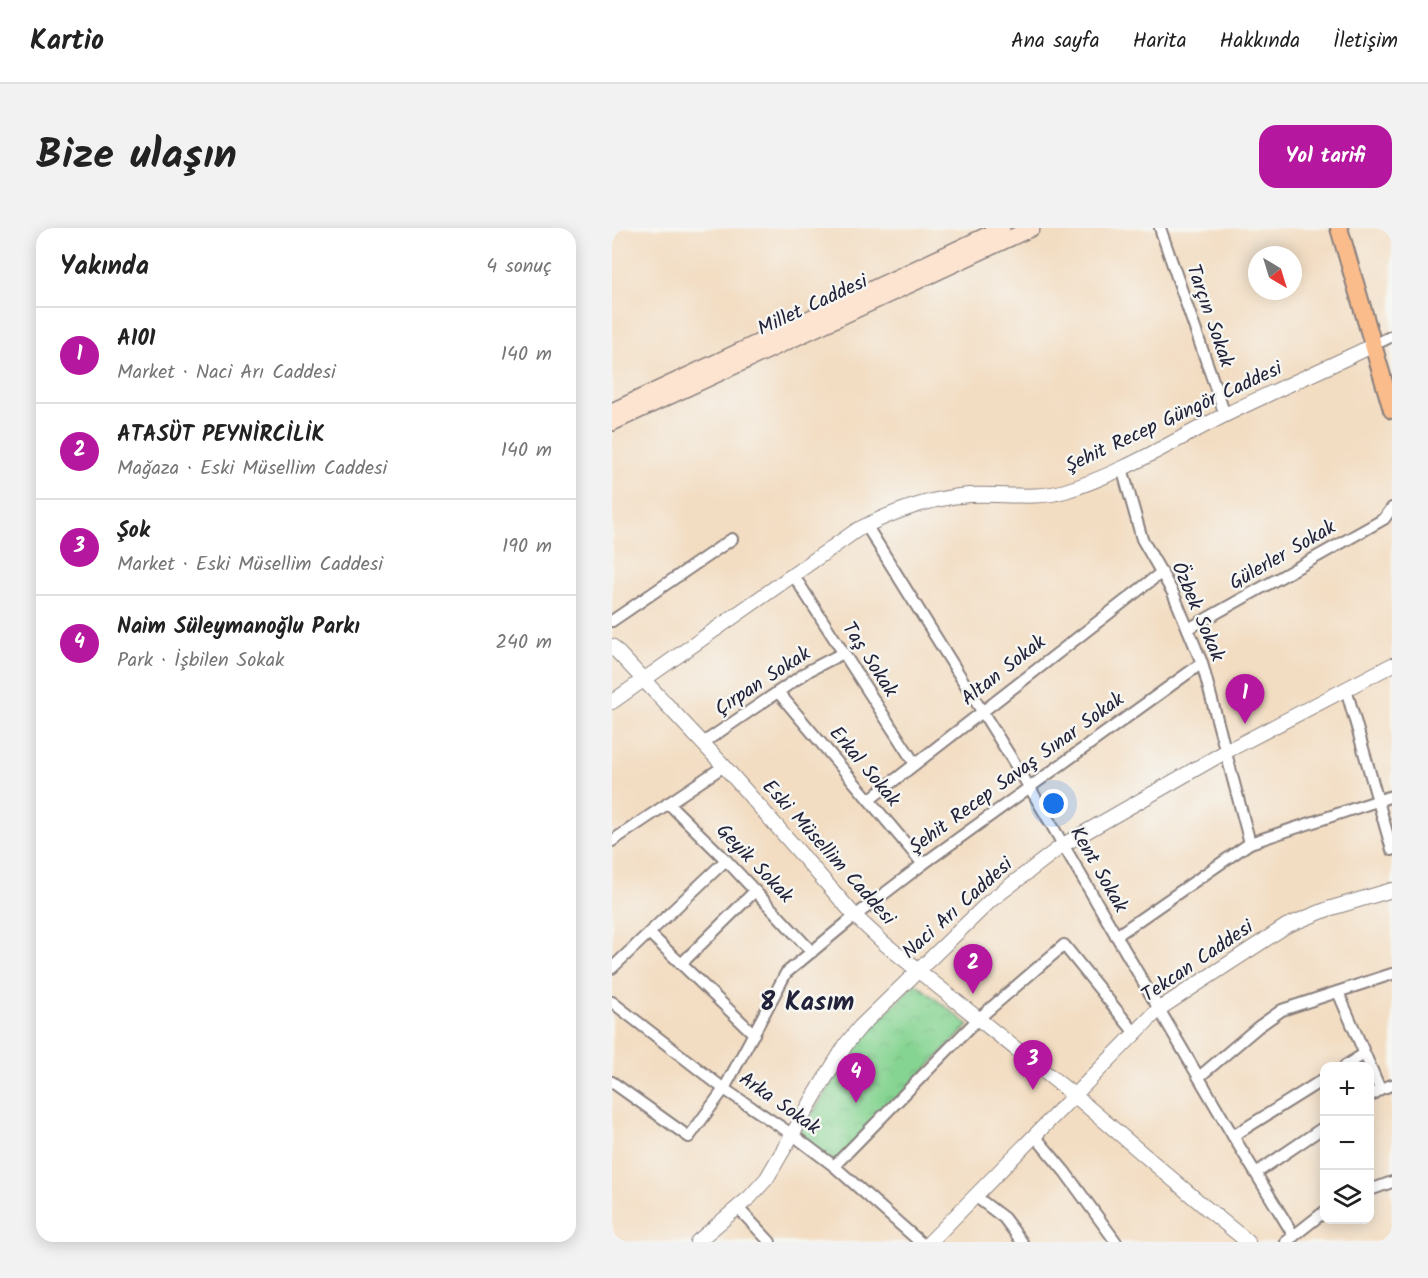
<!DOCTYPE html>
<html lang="tr">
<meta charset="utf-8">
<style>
body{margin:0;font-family:Kalam,sans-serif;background:#f2f2f2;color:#222}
.controls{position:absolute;right:18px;bottom:18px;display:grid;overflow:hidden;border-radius:12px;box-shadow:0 3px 15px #0003}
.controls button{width:54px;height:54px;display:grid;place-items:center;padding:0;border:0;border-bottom:2px solid #e0e0e0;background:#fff;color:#222;font:30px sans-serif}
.compass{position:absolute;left:636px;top:18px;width:54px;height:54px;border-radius:50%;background:#fff;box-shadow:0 3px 15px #0003;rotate:142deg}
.you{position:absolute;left:442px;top:576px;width:21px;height:21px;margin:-15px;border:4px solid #fff;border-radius:50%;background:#1a73e8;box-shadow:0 0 0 9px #1a73e833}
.badge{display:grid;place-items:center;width:39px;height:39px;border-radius:50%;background:#b5179e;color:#fff;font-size:20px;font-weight:700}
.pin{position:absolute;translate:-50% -50px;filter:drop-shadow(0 2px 3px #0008)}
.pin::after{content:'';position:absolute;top:32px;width:21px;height:18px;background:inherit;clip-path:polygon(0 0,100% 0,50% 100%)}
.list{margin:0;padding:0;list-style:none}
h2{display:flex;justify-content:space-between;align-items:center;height:78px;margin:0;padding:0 24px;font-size:26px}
h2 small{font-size:20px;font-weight:400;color:#767676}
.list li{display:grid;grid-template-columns:39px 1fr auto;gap:18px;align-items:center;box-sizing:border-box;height:96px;padding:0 24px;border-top:2px solid #e0e0e0}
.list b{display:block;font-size:22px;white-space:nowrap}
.list p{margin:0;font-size:20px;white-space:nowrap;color:#767676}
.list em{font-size:20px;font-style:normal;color:#767676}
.icon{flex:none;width:33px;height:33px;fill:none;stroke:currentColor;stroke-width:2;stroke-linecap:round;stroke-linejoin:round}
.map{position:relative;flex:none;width:780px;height:1014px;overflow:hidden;border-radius:18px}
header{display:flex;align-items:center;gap:36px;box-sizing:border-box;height:84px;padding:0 30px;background:#fff;border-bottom:2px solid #e0e0e0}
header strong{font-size:28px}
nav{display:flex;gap:33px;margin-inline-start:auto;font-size:21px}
.intro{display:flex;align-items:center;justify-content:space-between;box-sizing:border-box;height:144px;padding:0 36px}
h1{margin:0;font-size:42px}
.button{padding:15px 27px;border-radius:18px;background:#b5179e;color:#fff;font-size:21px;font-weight:700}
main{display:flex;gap:36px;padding:0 36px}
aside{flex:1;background:#fff;border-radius:18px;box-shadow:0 3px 15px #0003}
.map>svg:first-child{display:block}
.park{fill:url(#park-crowns);stroke:#547b66;stroke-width:1.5}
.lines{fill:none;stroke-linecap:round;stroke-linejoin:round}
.minor-casing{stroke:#8a807e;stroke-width:14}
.tertiary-casing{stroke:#8a807e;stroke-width:16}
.secondary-casing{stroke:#8a807e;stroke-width:18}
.primary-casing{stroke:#8a807e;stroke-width:20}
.minor{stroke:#fff;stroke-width:10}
.tertiary{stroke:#fff;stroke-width:14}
.secondary{stroke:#fde4d1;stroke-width:15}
.primary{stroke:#fabc8b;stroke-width:16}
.labels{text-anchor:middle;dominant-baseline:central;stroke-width:5;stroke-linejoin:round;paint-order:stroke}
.street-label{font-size:20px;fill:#22223b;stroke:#f6f6f2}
.district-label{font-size:26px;font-weight:bold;fill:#22223b;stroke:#f6f6f2}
</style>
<header>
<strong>Kartio</strong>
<nav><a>Ana sayfa</a><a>Harita</a><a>Hakkında</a><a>İletişim</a></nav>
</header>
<div class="intro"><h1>Bize ulaşın</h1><a class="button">Yol tarifi</a></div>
<main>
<aside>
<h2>Yakında<small>4 sonuç</small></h2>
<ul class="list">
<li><span class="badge">1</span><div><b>A101</b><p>Market · Naci Arı Caddesi</p></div><em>140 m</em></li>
<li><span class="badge">2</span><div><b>ATASÜT PEYNİRCİLİK</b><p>Mağaza · Eski Müsellim Caddesi</p></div><em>140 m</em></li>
<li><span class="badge">3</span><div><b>Şok</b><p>Market · Eski Müsellim Caddesi</p></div><em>190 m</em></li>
<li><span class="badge">4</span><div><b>Naim Süleymanoğlu Parkı</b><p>Park · İşbilen Sokak</p></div><em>240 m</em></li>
</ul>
</aside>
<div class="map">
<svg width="780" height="1014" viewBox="0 0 780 1014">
<defs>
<pattern id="park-crowns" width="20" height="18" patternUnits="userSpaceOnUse" patternTransform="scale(1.5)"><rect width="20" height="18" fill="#86d492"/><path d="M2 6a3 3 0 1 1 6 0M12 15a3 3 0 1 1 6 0" fill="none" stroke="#73b67f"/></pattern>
</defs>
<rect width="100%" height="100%" fill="#f6f6f2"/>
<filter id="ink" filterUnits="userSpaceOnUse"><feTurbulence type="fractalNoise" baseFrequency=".0167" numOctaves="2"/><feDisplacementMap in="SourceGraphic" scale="12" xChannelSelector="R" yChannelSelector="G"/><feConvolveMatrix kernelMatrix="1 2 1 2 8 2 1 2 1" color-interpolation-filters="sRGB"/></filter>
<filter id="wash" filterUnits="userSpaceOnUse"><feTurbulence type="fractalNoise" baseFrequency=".008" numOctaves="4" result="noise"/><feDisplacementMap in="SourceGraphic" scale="24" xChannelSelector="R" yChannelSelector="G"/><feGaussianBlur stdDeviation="1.35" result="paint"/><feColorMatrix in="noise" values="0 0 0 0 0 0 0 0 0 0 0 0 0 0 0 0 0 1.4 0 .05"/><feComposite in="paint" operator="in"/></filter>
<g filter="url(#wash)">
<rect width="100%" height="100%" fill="#f3ddc2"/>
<polygon class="park" points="303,755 357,797 223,934 186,907 250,810"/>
</g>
<g filter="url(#ink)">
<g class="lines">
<g class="minor-casing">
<g id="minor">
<polyline points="548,0 613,187"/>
<polyline points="770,113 780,108"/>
<polyline points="510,240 530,311 561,365 590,435 638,615"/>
<polyline points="254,297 421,565 621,908 682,1008"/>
<polyline points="182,348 303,536"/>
<polyline points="0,393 120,311"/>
<polyline points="576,401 772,291 780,280"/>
<polyline points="734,461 780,622"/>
<polyline points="166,464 311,636"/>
<polyline points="91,515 198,442 231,425"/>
<polyline points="257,572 550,344"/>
<polyline points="56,575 114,632 200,724"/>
<polyline points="0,613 112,538"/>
<polyline points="37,705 142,806"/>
<polyline points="504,708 638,615 780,568"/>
<polyline points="69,736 143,663"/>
<polyline points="0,740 114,632"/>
<polyline points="726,764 768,861"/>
<polyline points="0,774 112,861 181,907 222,938 308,1014"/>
<polyline points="733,838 752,826"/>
<polyline points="587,849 646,799 670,782 780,746"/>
<polyline points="0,854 77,909 112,861 174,745 243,688 311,636 590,435"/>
<polyline points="758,868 768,861 780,857"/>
<polyline points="422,907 453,944 504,1014"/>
<polyline points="621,908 712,851"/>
<polyline points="222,938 366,791 452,717 523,805"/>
<polyline points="644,945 712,899"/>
<polyline points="758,962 780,954"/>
<polyline points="363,968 392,990 410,1014"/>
<polyline points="126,980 158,1014"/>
<polyline points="674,1014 712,984"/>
</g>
</g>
<g class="tertiary-casing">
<g id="tertiary">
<polyline points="0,418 112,538 243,688 273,716 469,873 593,979 636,1014"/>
<path d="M0,474L245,302C280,284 318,270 357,267C387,265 425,272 453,263C506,247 556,216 605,191C657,165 710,142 762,117"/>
<polyline points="85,1014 138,969 155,950 209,857 235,815 248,799 378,673 451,617 613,524 780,437"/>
<polyline points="318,1014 547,781 674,698 716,681 780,662"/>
</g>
</g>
<g class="secondary-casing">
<g id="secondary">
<polyline points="0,183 390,0"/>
<polyline points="0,195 420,0"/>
</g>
</g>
<g class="primary-casing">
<polyline id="primary" points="727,0 780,182"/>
</g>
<use href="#minor" class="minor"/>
<use href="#tertiary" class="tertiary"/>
<use href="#secondary" class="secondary"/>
<use href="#primary" class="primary"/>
</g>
</g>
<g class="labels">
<g class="street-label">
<text transform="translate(201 78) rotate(-25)">Millet Caddesi</text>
<text transform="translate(597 88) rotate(71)">Tarçın Sokak</text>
<text transform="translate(562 190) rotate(-25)">Şehit Recep Güngör Caddesi</text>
<text transform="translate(671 328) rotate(-30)">Gülerler Sokak</text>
<text transform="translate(585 384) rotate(67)">Özbek Sokak</text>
<text transform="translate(257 432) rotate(57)">Taş Sokak</text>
<text transform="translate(392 443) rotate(-38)">Altan Sokak</text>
<text transform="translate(151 454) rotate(-33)">Çırpan Sokak</text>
<text transform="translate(252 539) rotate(50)">Erkal Sokak</text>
<text transform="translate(405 546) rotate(-36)">Şehit Recep Savaş Sınar Sokak</text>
<text transform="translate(216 625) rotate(48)">Eski Müsellim Caddesi</text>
<text transform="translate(142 636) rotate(46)">Geyik Sokak</text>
<text transform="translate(486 642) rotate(60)">Kent Sokak</text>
<text transform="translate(346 681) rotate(-42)">Naci Arı Caddesi</text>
<text transform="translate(586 734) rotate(-34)">Tekcan Caddesi</text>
<text transform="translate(167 876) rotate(35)">Arka Sokak</text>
</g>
<g class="district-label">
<text x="195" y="775">8 Kasım</text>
</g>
</g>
</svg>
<div class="controls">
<button>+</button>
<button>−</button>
<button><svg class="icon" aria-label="layers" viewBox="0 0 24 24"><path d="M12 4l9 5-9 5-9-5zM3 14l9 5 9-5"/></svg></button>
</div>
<svg class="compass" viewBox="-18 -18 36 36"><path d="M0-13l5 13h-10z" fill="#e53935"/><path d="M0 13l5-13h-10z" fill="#767676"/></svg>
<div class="you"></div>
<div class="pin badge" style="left:633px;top:496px">1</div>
<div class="pin badge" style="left:361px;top:766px">2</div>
<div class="pin badge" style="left:421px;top:862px">3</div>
<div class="pin badge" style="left:244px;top:875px">4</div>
</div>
</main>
